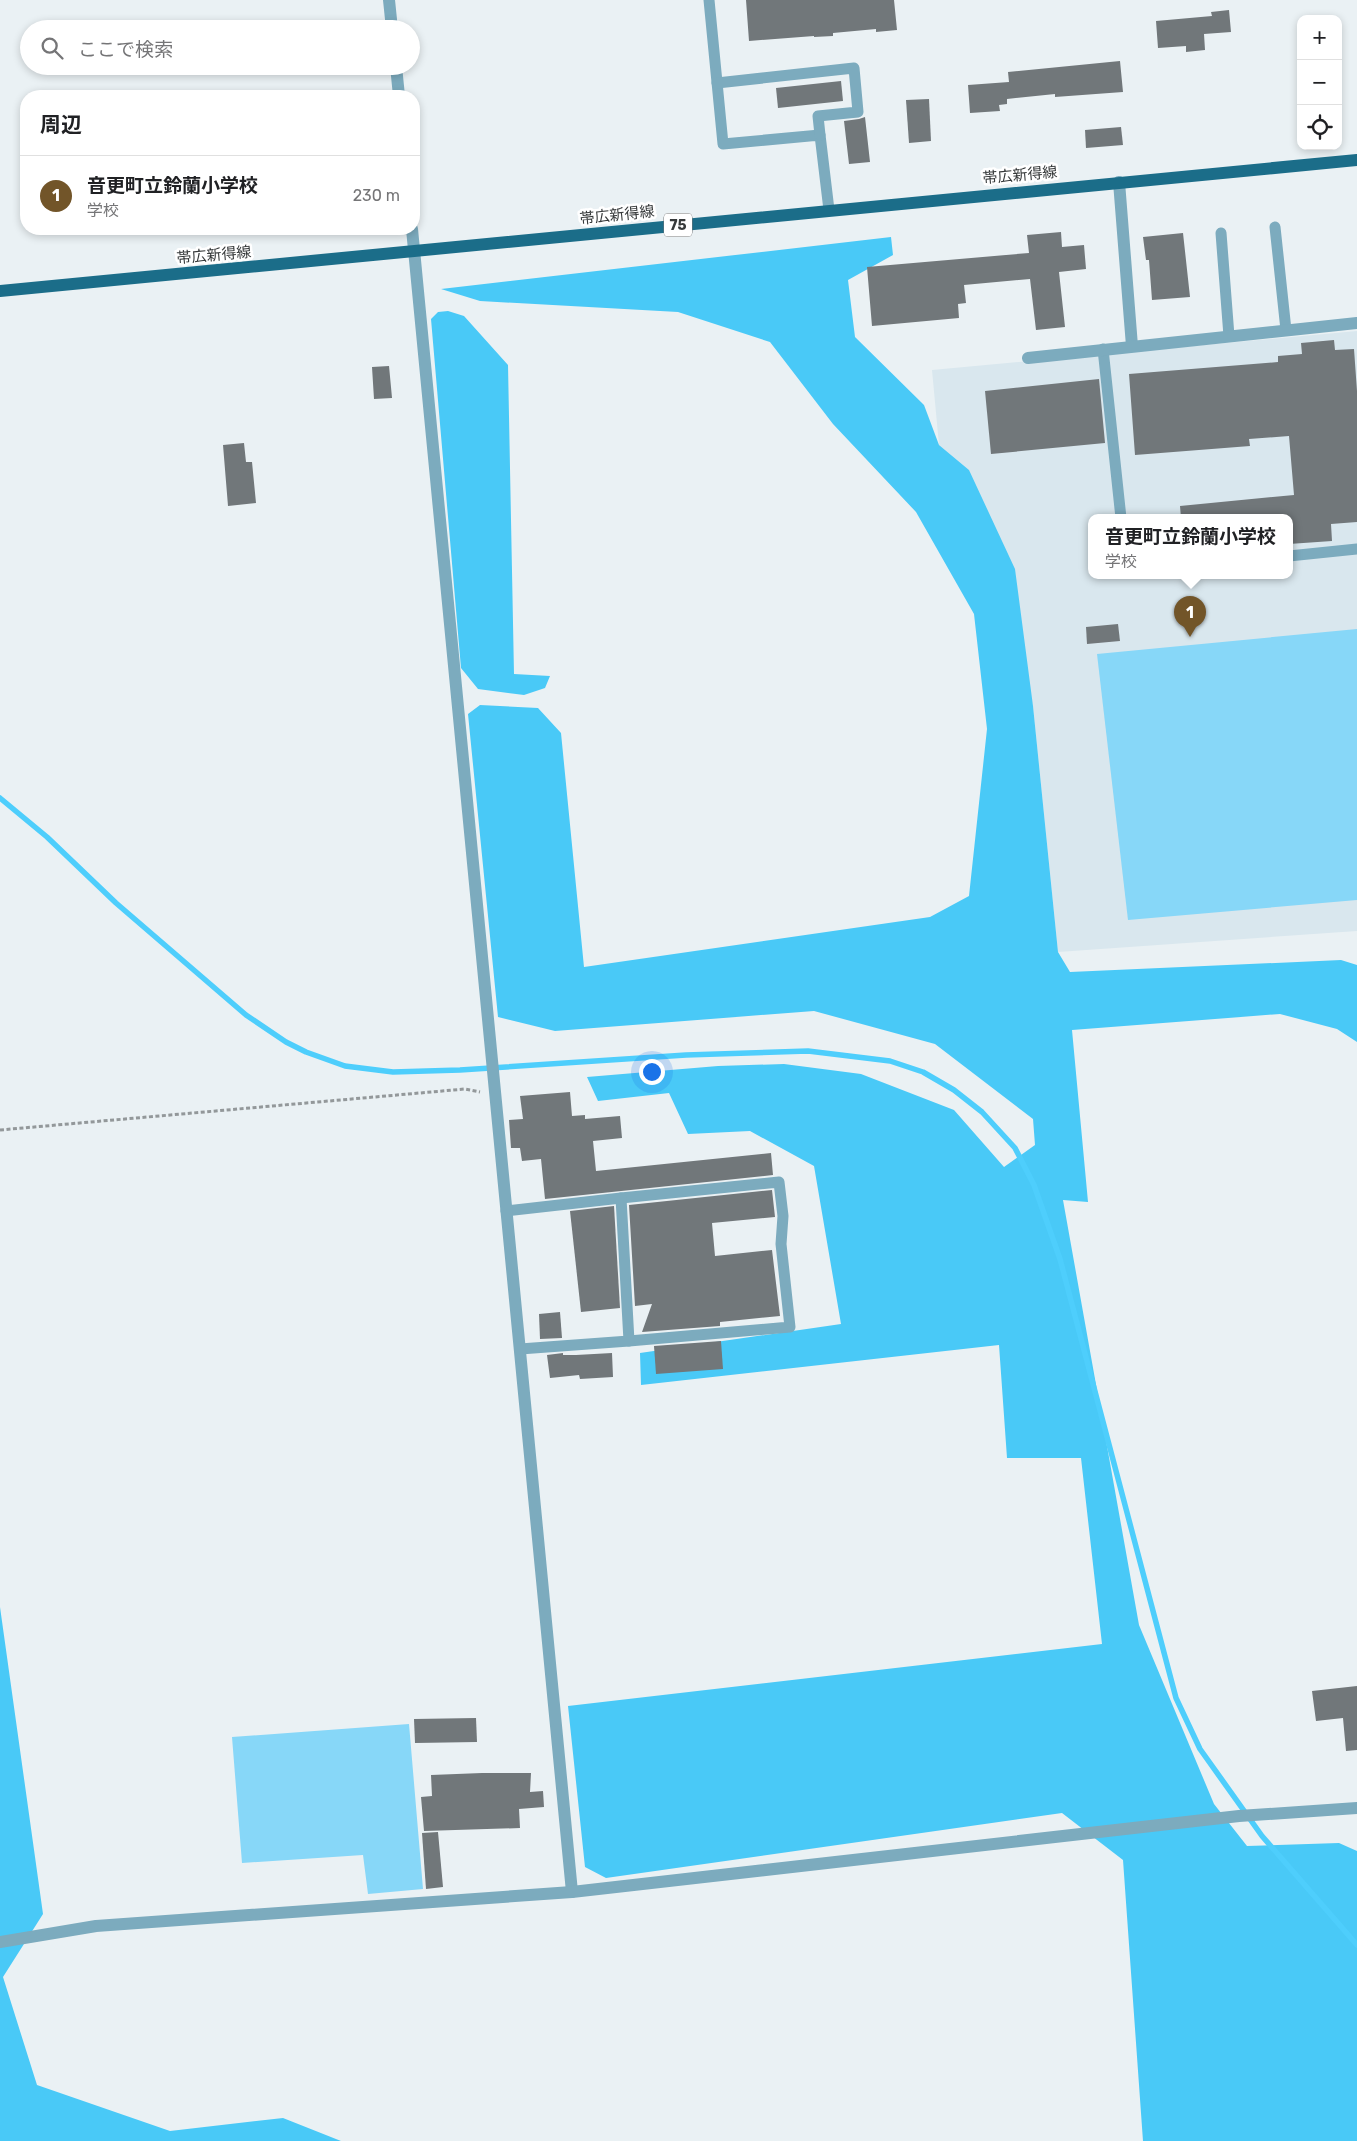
<!DOCTYPE html>
<html lang="ja">
<meta charset="utf-8">
<style>
body{margin:0;font-family:Rubik,"Noto Sans JP",sans-serif;background:#f6f6f6;color:#202124}
.controls{position:absolute;right:15px;top:15px;display:grid;overflow:hidden;border-radius:10px;box-shadow:0 2px 8px #0003}
.controls button{width:45px;height:45px;display:grid;place-items:center;padding:0;border:0;border-bottom:1px solid #e0e0e0;background:#fff;color:#202124;font:25px sans-serif}
.you{position:absolute;left:651px;top:1071px;width:18px;height:18px;margin:-12px;border:4px solid #fff;border-radius:50%;background:#1a73e8;box-shadow:0 0 0 8px #1a73e833}
.badge{display:grid;place-items:center;width:32px;height:32px;border-radius:50%;background:#725529;color:#fff;font-size:16px;font-weight:700}
.pin{position:absolute;translate:-50% -41px;filter:drop-shadow(0 1px 2px #0008)}
.pin::after{content:'';position:absolute;top:26px;width:18px;height:15px;background:inherit;clip-path:polygon(0 0,100% 0,50% 100%)}
.popup{position:absolute;left:1088px;top:514px;width:205px;height:65px;box-sizing:border-box;display:grid;place-content:center;border-radius:10px;background:#fff;filter:drop-shadow(0 1px 4px #0005);font-size:16px;white-space:nowrap;color:#757577}
.popup b{font-size:19px;color:#202124}
.popup::after{content:'';position:absolute;left:50%;top:100%;margin-left:-10px;border:10px solid transparent;border-top-color:#fff}
.list{margin:0;padding:0;list-style:none}
h2{display:flex;justify-content:space-between;align-items:center;height:65px;margin:0;padding:0 20px;font-size:21px}
h2 small{font-size:16px;font-weight:400;color:#757577}
.list li{display:grid;grid-template-columns:32px 1fr auto;gap:15px;align-items:center;box-sizing:border-box;height:80px;padding:0 20px;border-top:1px solid #e0e0e0}
.list b{display:block;font-size:19px;white-space:nowrap}
.list p{margin:0;font-size:16px;white-space:nowrap;color:#757577}
.list em{font-size:16px;font-style:normal;color:#757577}
.icon{flex:none;width:28px;height:28px;fill:none;stroke:currentColor;stroke-width:2;stroke-linecap:round;stroke-linejoin:round}
.map{position:relative;flex:none;width:1357px;height:2141px;overflow:hidden}
.search{position:absolute;background:#fff;box-shadow:0 2px 8px #0003;left:20px;top:20px;width:400px;height:55px;display:flex;align-items:center;gap:12px;box-sizing:border-box;padding:0 18px;border-radius:28px;color:#757577;font-size:19px}
.panel{position:absolute;background:#fff;box-shadow:0 2px 8px #0003;left:20px;top:90px;width:400px;height:145px;border-radius:20px}
.map>svg:first-child{display:block}
.built{fill:#d9e7ee;fill-rule:evenodd}
.green{fill:#87d7f8}
.forest{fill:#49c9f7}
.lines{fill:none;stroke-linecap:round;stroke-linejoin:round}
.stream{stroke:#4ecefc;stroke-width:5.5}
.building{fill:#71777a}
.path{stroke:#93989a;stroke-width:3;stroke-dasharray:4 2.5;stroke-linecap:butt}
.lane{stroke:#7cabbe;stroke-width:11}
.street{stroke:#7cabbe;stroke-width:12}
.primary{stroke:#1b6d89;stroke-width:12}
.labels{text-anchor:middle;dominant-baseline:central;stroke-width:5;stroke-linejoin:round;paint-order:stroke}
.shield{fill:#fff;stroke:#727475;stroke-width:1}
.shield-label{font-size:14px;font-weight:bold;fill:#36393a}
.street-label{font-size:15px;fill:#36393a;stroke:#fff}
</style>
<div class="map">
<svg width="1357" height="2141" viewBox="0 0 1357 2141">
<rect width="100%" height="100%" fill="#eaf1f4"/>
<path class="built" d="M1357,331V931L1058,952L1033,706L969,470L939,445L932,370ZM1091,518H1289V576H1091Z"/>
<g class="green">
<polygon points="1357,629 1357,900 1128,920 1097,654"/>
<polygon points="409,1724 423,1889 368,1894 363,1855 242,1863 232,1737"/>
</g>
<g class="forest">
<polygon points="891,237 893,255 848,280 855,337 924,405 939,445 969,470 1015,569 1033,706 1058,952 1070,972 1341,960 1357,965 1357,1042 1337,1029 1280,1014 1072,1030 1088,1202 1063,1200 1139,1625 1214,1804 1247,1846 1339,1843 1357,1851 1357,2141 1143,2141 1123,1860 1062,1813 606,1878 585,1867 568,1706 1102,1644 1081,1458 1007,1458 999,1345 641,1385 640,1353 841,1324 814,1166 750,1131 688,1134 669,1093 598,1101 587,1077 718,1066 784,1064 861,1074 954,1110 1004,1167 1035,1145 1033,1119 935,1044 814,1011 555,1031 498,1017 468,714 480,705 538,708 561,733 584,967 930,917 969,896 987,729 974,614 916,512 833,424 770,342 678,312 480,301 441,289"/>
<polygon points="448,311 464,316 508,365 514,674 550,676 545,688 524,695 478,689 461,668 431,319 438,312"/>
<polygon points="0,1607 43,1914 3,1977 37,2085 170,2131 283,2118 341,2141 0,2141"/>
</g>
<g class="lines">
<polyline class="stream" points="0,798 47,837 116,903 246,1015 286,1042 306,1052 345,1066 393,1072 460,1070 686,1055 808,1051 890,1061 923,1072 954,1090 982,1112 1015,1148 1034,1185 1060,1259 1176,1698 1200,1749 1262,1836 1357,1945"/>
</g>
<g class="building">
<polygon points="746,0 894,0 897,30 876,32 876,29 833,33 833,36 814,37 814,36 749,41"/>
<polygon points="1229,10 1231,32 1204,34 1205,50 1186,52 1186,46 1158,48 1156,21 1212,16 1211,12"/>
<polygon points="1120,61 1123,92 1055,97 1055,94 1007,99 1007,104 999,105 1000,111 970,113 968,85 1009,82 1008,72"/>
<polygon points="841,81 843,101 778,108 776,88"/>
<polygon points="929,99 931,141 909,143 906,100"/>
<polygon points="865,117 870,162 849,164 844,121 859,119"/>
<polygon points="1121,127 1123,145 1086,148 1085,130"/>
<polygon points="1061,232 1062,247 1084,245 1086,269 1059,272 1065,327 1036,330 1030,279 964,285 966,303 958,304 959,318 872,326 867,267 1029,253 1027,235"/>
<polygon points="1183,233 1190,297 1152,300 1149,260 1146,260 1143,237"/>
<polygon points="1334,340 1335,350 1354,349 1357,391 1357,522 1331,524 1332,541 1289,544 1289,518 1181,518 1180,506 1294,495 1289,436 1249,439 1250,446 1135,455 1129,374 1278,362 1278,356 1302,354 1301,343"/>
<polygon points="389,366 392,398 374,399 372,367"/>
<polygon points="1099,379 1105,443 991,454 985,391"/>
<polygon points="244,443 246,462 252,462 256,503 228,506 223,445"/>
<polygon points="1118,624 1120,641 1087,644 1086,627"/>
<polygon points="570,1092 572,1116 585,1115 585,1119 620,1116 622,1138 593,1141 596,1171 771,1153 773,1175 545,1199 541,1159 522,1161 520,1148 511,1148 509,1120 523,1119 520,1096"/>
<polygon points="772,1190 775,1217 712,1223 715,1256 772,1250 780,1316 720,1322 720,1326 642,1332 652,1304 635,1306 629,1205"/>
<polygon points="614,1206 620,1308 581,1312 570,1211"/>
<polygon points="560,1312 562,1338 540,1339 539,1314"/>
<polygon points="721,1341 723,1369 656,1374 654,1346"/>
<polygon points="563,1353 563,1355 576,1355 612,1353 613,1377 580,1379 579,1375 550,1378 547,1355"/>
<polygon points="1357,1686 1357,1750 1346,1751 1343,1718 1316,1721 1312,1691"/>
<polygon points="476,1718 477,1742 415,1743 414,1719"/>
<polygon points="482,1773 531,1773 530,1792 543,1791 544,1807 519,1809 520,1828 424,1831 421,1797 432,1796 431,1775"/>
<polygon points="438,1832 443,1887 426,1889 422,1833"/>
</g>
<g class="lines">
<polyline class="path" points="0,1130 465,1089 480,1092"/>
<g class="lane">
<polyline points="709,0 723,144 820,135 829,210"/>
<polyline points="717,83 854,68 858,112 818,116 820,135"/>
<polyline points="1275,227 1286,330"/>
<polyline points="1221,233 1229,336"/>
<polyline points="1103,349 1121,518"/>
<polyline points="1289,556 1357,549"/>
<polyline points="621,1198 779,1182 783,1216 781,1244 790,1327 629,1341"/>
<polyline points="506,1211 621,1198 629,1341 520,1349"/>
</g>
<g class="street">
<polyline points="389,0 392,29"/>
<polyline points="396,66 399,96"/>
<polyline points="1119,182 1132,346"/>
<polyline points="412,229 572,1892"/>
<polyline points="1028,358 1357,323"/>
<polyline points="0,1942 96,1926 572,1892 1239,1816 1357,1808"/>
</g>
<polyline class="primary" points="0,291 1357,160"/>
</g>
<g class="labels">
<rect class="shield" x="664" y="213.5" width="28" height="23" rx="4"/>
<g class="shield-label">
<text x="678" y="225">75</text>
</g>
<g class="street-label">
<text transform="translate(1020 175) rotate(-5)">帯広新得線</text>
<text transform="translate(617 215) rotate(-6)">帯広新得線</text>
<text transform="translate(214 255) rotate(-5)">帯広新得線</text>
</g>
</g>
</svg>
<div class="controls">
<button>+</button>
<button>−</button>
<button><svg class="icon" aria-label="locate" viewBox="0 0 24 24"><circle cx="12" cy="12" r="6"/><path d="M12 2v4M12 18v4M2 12h4M18 12h4"/></svg></button>
</div>
<div class="you"></div>
<div class="pin badge" style="left:1190px;top:637px">1</div>
<div class="popup"><b>音更町立鈴蘭小学校</b>学校</div>
<div class="search"><svg class="icon" aria-label="search" viewBox="0 0 24 24"><circle cx="10" cy="10" r="6"/><path d="M15 15l6 6"/></svg>ここで検索</div>
<section class="panel">
<h2>周辺<small></small></h2>
<ul class="list">
<li><span class="badge">1</span><div><b>音更町立鈴蘭小学校</b><p>学校</p></div><em>230 m</em></li>
</ul>
</section>
</div>
